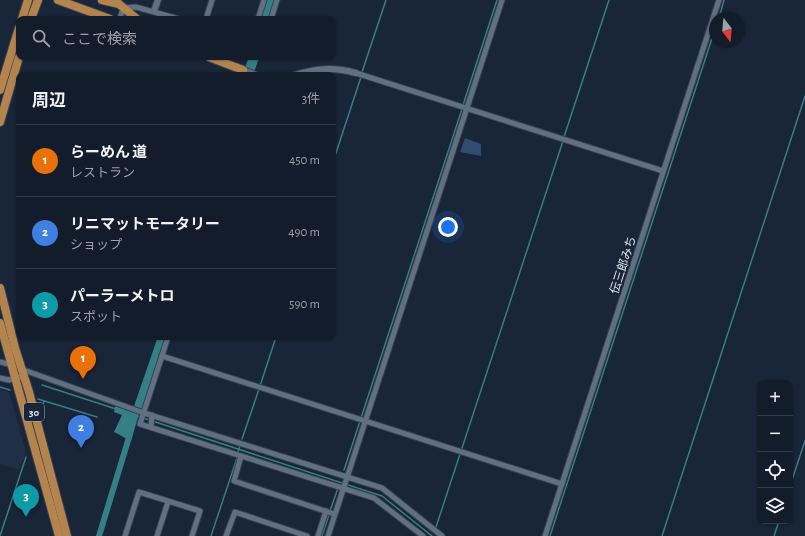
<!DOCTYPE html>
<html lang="ja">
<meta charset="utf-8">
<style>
body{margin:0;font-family:"Alegreya Sans","Noto Sans JP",sans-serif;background:#202936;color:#f1f3f6}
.controls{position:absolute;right:12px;bottom:12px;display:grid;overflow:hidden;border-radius:8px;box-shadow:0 1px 3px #0004}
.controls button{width:36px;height:36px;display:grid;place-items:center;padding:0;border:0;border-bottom:1px solid #323a47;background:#131c2a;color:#f1f3f6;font:20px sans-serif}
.compass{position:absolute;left:709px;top:12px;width:36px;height:36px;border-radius:50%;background:#131c2a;box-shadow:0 1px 3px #0004;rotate:164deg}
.you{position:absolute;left:448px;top:227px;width:14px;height:14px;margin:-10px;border:3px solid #fff;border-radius:50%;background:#1a73e8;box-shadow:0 0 0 6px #1a73e833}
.badge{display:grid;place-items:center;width:26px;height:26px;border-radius:50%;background:#afc504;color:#fff;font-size:13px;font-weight:700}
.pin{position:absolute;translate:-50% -33px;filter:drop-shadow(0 1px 2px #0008)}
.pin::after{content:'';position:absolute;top:21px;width:14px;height:12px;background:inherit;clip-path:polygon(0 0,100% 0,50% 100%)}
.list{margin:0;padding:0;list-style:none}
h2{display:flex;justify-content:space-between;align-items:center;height:52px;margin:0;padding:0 16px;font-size:17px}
h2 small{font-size:13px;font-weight:400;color:#9da1a8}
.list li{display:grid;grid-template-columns:26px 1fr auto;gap:12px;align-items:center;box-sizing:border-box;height:72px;padding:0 16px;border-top:1px solid #323a47}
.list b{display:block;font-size:15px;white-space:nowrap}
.list p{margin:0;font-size:13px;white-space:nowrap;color:#9da1a8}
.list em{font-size:13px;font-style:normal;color:#9da1a8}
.icon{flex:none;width:22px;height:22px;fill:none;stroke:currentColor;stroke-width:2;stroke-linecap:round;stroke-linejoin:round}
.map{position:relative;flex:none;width:805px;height:536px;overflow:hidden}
.search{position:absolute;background:#131c2a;box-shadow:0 1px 3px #0004;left:16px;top:16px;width:320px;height:44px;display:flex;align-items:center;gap:10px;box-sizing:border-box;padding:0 14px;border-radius:8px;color:#9da1a8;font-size:15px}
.panel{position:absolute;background:#131c2a;box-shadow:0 1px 3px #0004;left:16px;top:72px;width:320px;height:268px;border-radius:8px}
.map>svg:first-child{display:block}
.built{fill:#202f46}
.green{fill:#324b70}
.water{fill:#358085}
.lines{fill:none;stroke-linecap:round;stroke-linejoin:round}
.stream{stroke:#358085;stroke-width:1.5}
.canal{stroke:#358085;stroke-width:6}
.river{stroke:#358085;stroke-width:10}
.minor-casing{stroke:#374150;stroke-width:7}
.tertiary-casing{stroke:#374150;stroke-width:8}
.trunk-casing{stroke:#374150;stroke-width:10}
.minor{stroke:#616f85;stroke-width:5}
.tertiary{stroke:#616f85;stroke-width:6}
.trunk{stroke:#b4844e;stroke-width:8}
.labels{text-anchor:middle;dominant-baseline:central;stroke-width:4;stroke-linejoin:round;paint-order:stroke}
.shield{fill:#192538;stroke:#a0a9b8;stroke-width:1}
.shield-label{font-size:11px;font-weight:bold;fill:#dae2ef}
.street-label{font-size:12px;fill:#dae2ef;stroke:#192538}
</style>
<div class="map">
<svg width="805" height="536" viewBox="0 0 805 536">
<rect width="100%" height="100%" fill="#192538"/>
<polygon class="built" points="0,389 9,392 26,452 19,470 0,464"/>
<polygon class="green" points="465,138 481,144 481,156 460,152"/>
<polygon class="water" points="115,406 139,414 131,441 114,432 122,415 114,412"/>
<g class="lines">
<g class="stream">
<polyline points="719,18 724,0"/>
<polyline points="362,72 386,0"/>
<polyline points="463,105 497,0"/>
<polyline points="564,137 609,0"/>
<polyline points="333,162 361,77"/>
<polyline points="42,385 116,409"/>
<polyline points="260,386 276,337"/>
<polyline points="0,387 10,390"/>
<polyline points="38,399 97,417"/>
<polyline points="136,405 142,400"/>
<polyline points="41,410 44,401"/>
<polyline points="137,416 382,496 432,536"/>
<polyline points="242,439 259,389"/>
<polyline points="238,452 240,446"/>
<polyline points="344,470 462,109"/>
<polyline points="790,486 805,441"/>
<polyline points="330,511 338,488"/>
<polyline points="436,527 563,141"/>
<polyline points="0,536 26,457"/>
<polyline points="211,536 237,458"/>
<polyline points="322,536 329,515"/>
<polyline points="550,536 715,29"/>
<polyline points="662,536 805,96"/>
<polyline points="774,536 779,521"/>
</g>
<polyline class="canal" points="99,536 130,434"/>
<g class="river">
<polyline points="266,19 272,0"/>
<polyline points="250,69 254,57"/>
<polyline points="139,407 163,337"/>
</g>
<g class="minor-casing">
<g id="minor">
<polyline points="120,19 123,8 136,7 179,19"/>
<polyline points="206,19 212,0"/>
<polyline points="258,19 264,0"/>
<polyline points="271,19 277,0"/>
<polyline points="356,73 663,171"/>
<polyline points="168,337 140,424 374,498 423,536"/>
<polyline points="162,356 562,484"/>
<polyline points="0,362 12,365"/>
<polyline points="21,369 144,413 382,488 442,536"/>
<polyline points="0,378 9,380 24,376"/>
<polyline points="151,427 152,415"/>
<polyline points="241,456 234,481 334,514"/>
<polyline points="125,536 139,492 200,511 192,536"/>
<polyline points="157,536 168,502"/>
<polyline points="226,536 235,512 307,536"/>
<polyline points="318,536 326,511"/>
<polyline points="328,536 502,0"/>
<polyline points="545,536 719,0"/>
</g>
</g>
<g class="tertiary-casing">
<g id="tertiary">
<polyline points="154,11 158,0"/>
<polyline points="243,70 256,75"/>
<path d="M295,75C317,68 334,67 356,73"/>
</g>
</g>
<g class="trunk-casing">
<g id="trunk">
<polyline points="58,0 110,19"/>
<polyline points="102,0 119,4 137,19"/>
<polyline points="22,19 28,0"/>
<polyline points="31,19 38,0"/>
<polyline points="209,57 243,70"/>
<polyline points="0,90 19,28"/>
<polyline points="0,122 19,57"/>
<polyline points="0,288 15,348 29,392 67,536"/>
<polyline points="0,323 59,536"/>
</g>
</g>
<use href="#minor" class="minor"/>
<use href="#tertiary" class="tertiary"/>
<use href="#trunk" class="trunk"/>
</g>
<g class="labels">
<rect class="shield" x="24" y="403" width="20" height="18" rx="3"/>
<g class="shield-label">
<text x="34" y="412">30</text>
</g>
<g class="street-label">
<text transform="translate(623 265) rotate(-72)">伝三郎みち</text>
</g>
</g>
</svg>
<div class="controls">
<button>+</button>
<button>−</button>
<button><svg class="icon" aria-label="locate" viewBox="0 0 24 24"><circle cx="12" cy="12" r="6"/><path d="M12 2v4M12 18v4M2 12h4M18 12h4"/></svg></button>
<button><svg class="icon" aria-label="layers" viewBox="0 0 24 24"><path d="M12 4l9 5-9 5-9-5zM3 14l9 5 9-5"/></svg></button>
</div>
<svg class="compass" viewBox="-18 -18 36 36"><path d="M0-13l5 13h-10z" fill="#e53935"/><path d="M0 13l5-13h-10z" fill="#9da1a8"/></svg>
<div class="you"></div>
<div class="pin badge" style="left:83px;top:379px;background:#e8710a">1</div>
<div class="pin badge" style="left:81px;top:448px;background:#3f7fe0">2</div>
<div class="pin badge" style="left:26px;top:517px;background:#0f9aa8">3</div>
<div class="search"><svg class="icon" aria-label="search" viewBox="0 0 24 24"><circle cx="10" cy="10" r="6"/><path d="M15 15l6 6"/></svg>ここで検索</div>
<section class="panel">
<h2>周辺<small>3件</small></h2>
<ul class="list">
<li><span class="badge" style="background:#e8710a">1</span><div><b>らーめん 道</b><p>レストラン</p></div><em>450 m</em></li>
<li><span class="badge" style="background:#3f7fe0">2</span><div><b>リニマットモータリー</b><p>ショップ</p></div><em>490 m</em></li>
<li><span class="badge" style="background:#0f9aa8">3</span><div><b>パーラーメトロ</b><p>スポット</p></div><em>590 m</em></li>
</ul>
</section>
</div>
